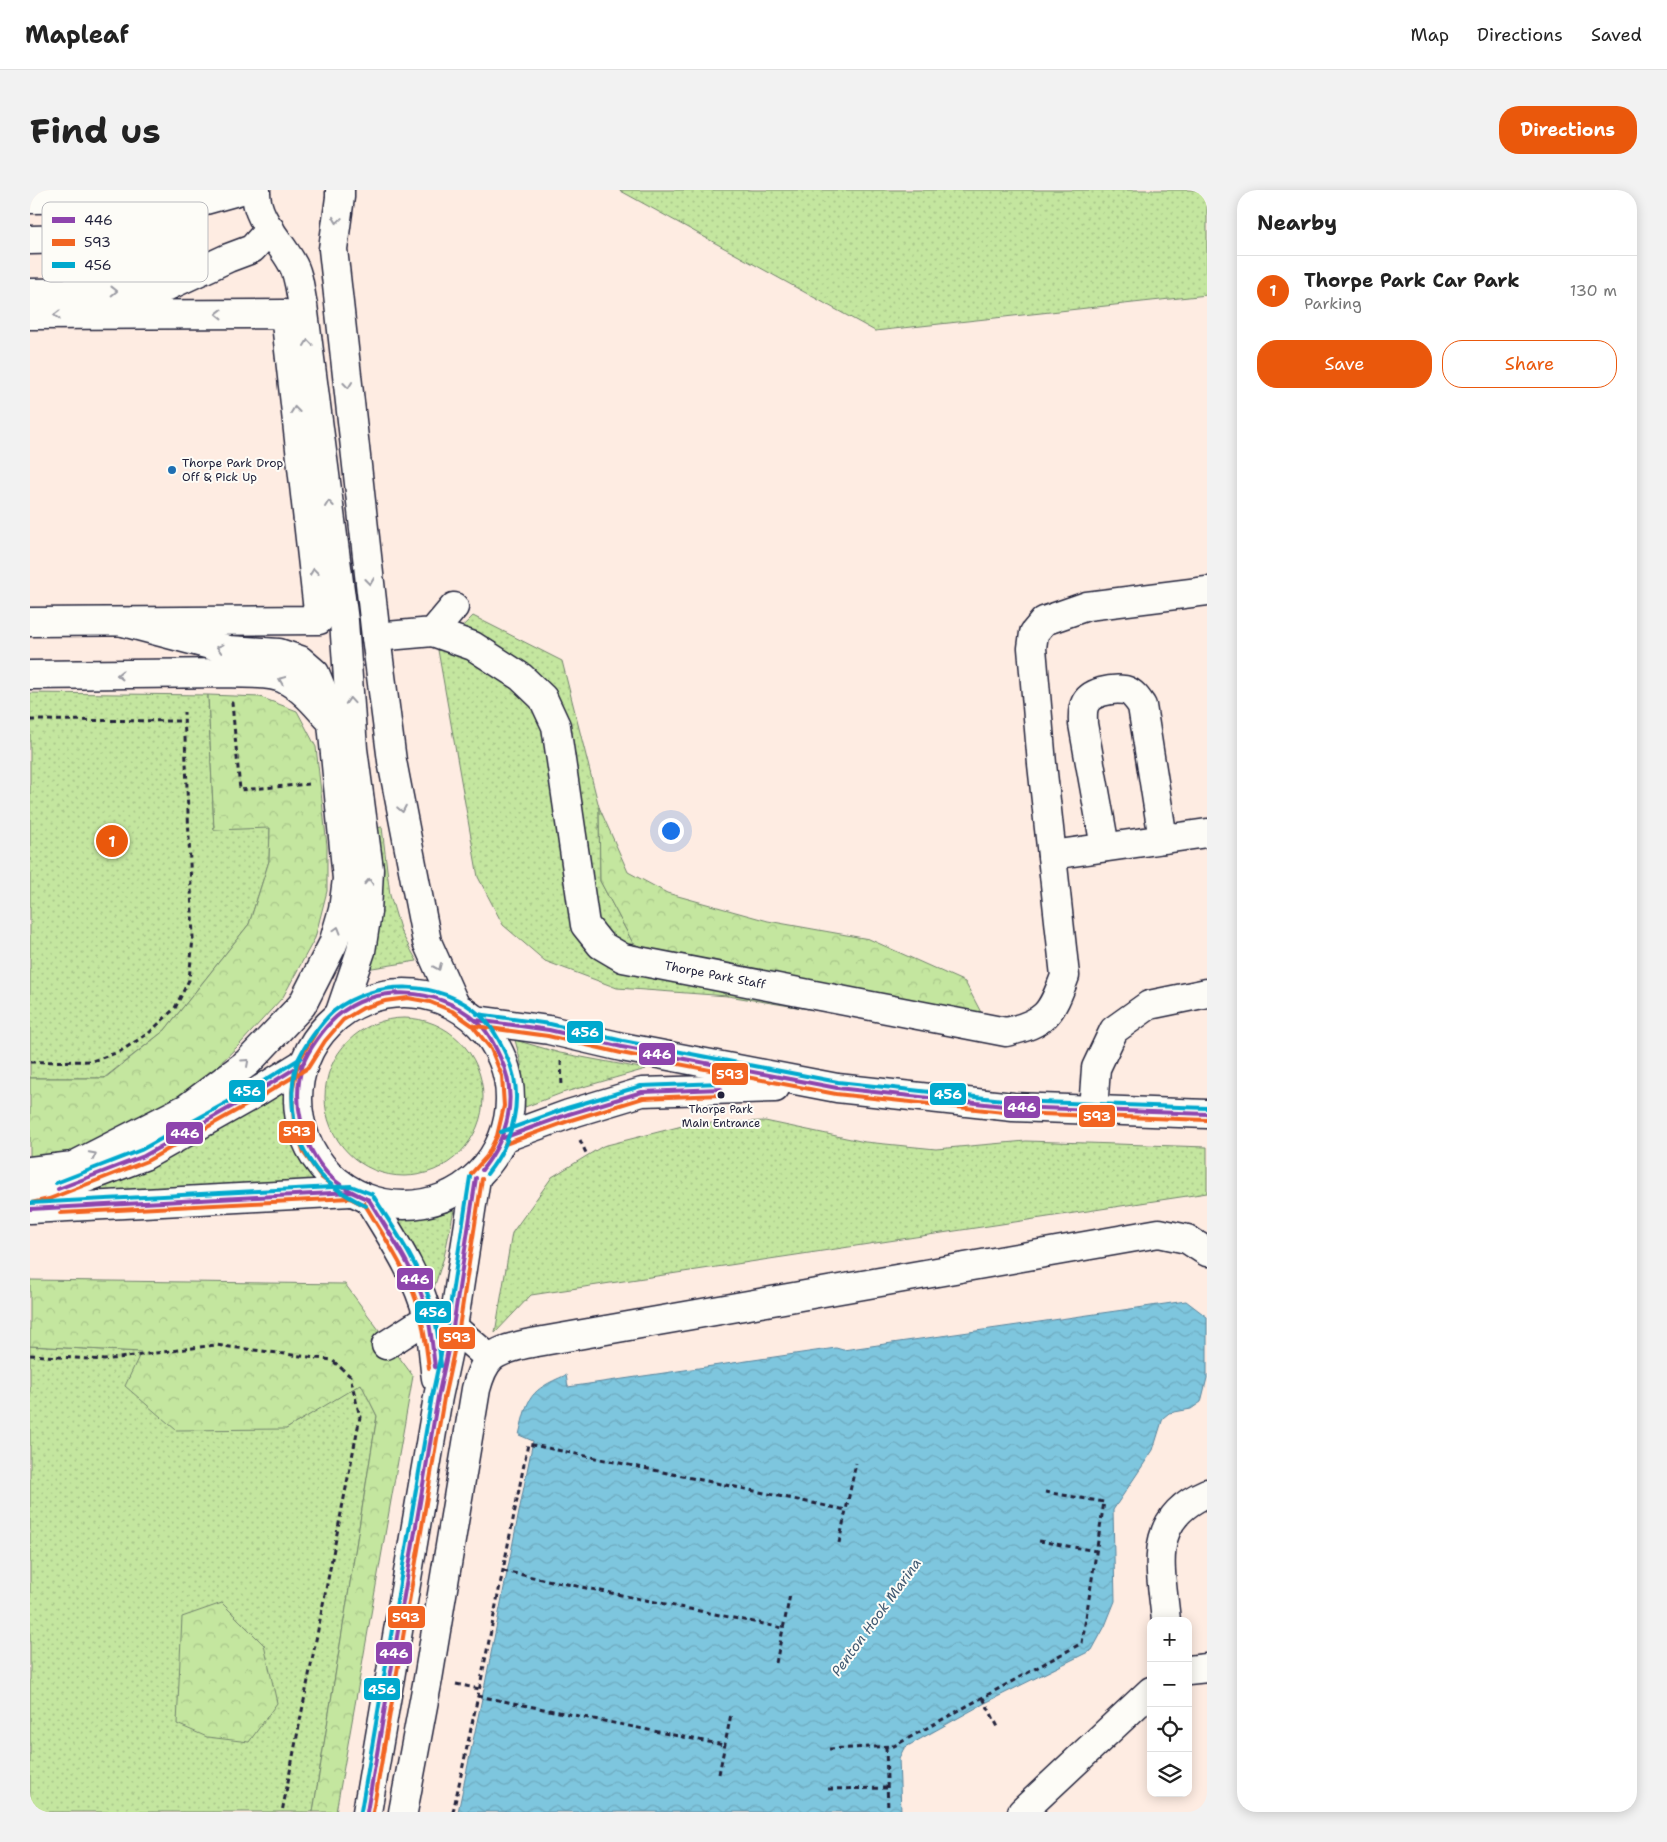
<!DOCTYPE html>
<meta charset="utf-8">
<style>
body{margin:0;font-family:"Shantell Sans",sans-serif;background:#f2f2f2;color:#222}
.controls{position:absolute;right:15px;bottom:15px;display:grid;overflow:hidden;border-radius:10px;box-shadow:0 2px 12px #0003}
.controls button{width:45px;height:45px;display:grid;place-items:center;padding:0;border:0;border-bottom:1px solid #e0e0e0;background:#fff;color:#222;font:25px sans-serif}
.you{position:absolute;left:640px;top:640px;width:18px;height:18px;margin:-12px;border:4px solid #fff;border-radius:50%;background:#1a73e8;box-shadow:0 0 0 8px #1a73e833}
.badge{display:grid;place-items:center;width:32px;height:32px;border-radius:50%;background:#ea580c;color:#fff;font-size:16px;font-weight:700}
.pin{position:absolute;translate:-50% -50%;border:2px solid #fff;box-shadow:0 1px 5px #0006}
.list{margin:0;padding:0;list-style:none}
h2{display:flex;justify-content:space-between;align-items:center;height:65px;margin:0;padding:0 20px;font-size:21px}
h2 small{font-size:16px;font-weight:400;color:#767676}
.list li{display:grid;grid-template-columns:32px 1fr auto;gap:15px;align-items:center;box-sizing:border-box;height:70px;padding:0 20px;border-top:1px solid #e0e0e0}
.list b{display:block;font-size:19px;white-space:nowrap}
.list p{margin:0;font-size:16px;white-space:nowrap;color:#767676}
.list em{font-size:16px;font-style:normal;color:#767676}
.actions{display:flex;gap:10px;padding:15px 20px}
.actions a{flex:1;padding:11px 0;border:1px solid #ea580c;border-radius:20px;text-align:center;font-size:18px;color:#ea580c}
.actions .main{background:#ea580c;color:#fff}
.icon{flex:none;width:28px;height:28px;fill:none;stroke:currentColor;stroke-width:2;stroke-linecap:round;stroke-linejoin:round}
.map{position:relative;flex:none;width:1177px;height:1622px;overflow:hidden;border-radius:20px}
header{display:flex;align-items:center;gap:30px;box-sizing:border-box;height:70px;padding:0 25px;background:#fff;border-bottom:1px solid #e0e0e0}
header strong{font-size:24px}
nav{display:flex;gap:28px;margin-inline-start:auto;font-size:18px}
.intro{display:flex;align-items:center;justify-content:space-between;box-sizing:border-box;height:120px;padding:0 30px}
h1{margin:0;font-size:35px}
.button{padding:12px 22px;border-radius:20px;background:#ea580c;color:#fff;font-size:18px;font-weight:700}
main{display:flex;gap:30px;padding:0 30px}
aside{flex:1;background:#fff;border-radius:20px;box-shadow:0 2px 12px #0003}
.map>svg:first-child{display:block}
.grass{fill:url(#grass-dots);stroke:#73846d}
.forest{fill:url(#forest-crowns);stroke:#73846d}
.water{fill:url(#water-waves);stroke:#59849d}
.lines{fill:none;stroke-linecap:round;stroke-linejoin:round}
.minor-casing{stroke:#22223b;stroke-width:31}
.major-casing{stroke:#22223b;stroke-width:31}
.path{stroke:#22223b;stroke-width:3;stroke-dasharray:5 4;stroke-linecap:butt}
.minor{stroke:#fdfcf7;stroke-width:28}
.major{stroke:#fdfcf7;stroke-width:28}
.bus-1-casing{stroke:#fdfcf7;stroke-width:8}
.bus-2-casing{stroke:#fdfcf7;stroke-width:8}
.bus-3-casing{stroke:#fdfcf7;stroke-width:8}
.bus-1{stroke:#8e44ad;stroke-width:4}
.bus-2{stroke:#f26522;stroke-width:4}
.bus-3{stroke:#00a9ce;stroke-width:4}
.oneway{stroke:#9a9aa2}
.poi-dot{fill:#1f6fb2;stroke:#fdfcf7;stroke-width:2}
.bus-dot{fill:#22223b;stroke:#fdfcf7;stroke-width:2}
.labels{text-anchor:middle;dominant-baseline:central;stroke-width:4;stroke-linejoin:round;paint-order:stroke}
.bus-label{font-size:11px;fill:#22223b;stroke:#fdfcf7}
.poi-label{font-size:12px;fill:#22223b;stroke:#fdfcf7;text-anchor:start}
.street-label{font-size:12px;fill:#22223b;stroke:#fdfcf7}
.water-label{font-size:14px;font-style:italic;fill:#425b74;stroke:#fdfcf7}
.key{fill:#fdfcf7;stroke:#bbbbbf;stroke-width:1}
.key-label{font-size:14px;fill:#22223b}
.line-badge{stroke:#fdfcf7;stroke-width:2}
.badge-label{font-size:14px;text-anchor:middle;font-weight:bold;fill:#fff}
</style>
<header>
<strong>Mapleaf</strong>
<nav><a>Map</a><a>Directions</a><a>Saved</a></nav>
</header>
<div class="intro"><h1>Find us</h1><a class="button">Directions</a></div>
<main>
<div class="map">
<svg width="1177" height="1622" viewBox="0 0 1177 1622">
<defs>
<pattern id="grass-dots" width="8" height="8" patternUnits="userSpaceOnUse" patternTransform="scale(1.25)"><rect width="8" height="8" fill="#c4e69f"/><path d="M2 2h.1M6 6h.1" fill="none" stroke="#a8c58a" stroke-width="1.8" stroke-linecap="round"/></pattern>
<pattern id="forest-crowns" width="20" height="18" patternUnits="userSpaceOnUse" patternTransform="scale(1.25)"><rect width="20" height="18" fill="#c4e69f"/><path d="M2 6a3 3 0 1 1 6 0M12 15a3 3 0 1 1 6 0" fill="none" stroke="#a8c58a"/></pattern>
<pattern id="water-waves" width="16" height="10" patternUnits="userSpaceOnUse" patternTransform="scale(1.25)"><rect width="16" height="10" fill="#7ec6de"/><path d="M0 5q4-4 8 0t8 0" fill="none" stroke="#6daabf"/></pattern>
</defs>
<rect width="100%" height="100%" fill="#feece2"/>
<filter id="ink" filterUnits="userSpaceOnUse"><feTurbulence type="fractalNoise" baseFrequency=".02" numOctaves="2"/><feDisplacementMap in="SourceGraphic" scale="10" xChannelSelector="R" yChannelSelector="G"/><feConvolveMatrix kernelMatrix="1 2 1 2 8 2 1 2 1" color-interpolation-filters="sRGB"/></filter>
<g filter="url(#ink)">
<g class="grass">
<polygon points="589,0 1177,0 1177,105 845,141"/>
<polygon points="443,426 532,471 569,617 570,691 603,753 698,806 587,798 515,771 473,735 448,687 408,460"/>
<polygon points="0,503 178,505 184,640 240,637 239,671 219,734 135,840 74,888 0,888"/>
<polygon points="352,637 360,705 371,742 387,771 336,779 345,638"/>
<circle cx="374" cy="907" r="79"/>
<polygon points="485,850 530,863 616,879 532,903 495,917 491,873"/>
<polygon points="254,902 257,930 269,966 288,991 59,1005"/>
<polygon points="735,931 835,952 906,959 996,951 1177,957 1177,1003 501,1105 465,1143 482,1043 522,987 573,956 660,934"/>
<polygon points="424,1020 414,1067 403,1101 362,1027 399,1027"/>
<polygon points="0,1156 112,1162 256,1239 331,1193 347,1226 283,1622 0,1622"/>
</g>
<g class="forest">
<polygon points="178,505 230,507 267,521 286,557 297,656 297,701 285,748 253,807 210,854 155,908 0,981 0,888 75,888 135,840 219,734 239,671 240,638 184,640"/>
<polygon points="569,617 598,682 637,703 738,731 839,749 935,792 965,849 698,806 603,753 570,691"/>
<polygon points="0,1090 315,1094 383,1186 306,1622 283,1622 347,1226 331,1194 256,1239 146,1240 95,1196 111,1162 0,1156"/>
<polygon points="192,1413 234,1455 247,1513 219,1552 177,1547 147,1534 152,1427"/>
</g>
<path class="water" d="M1156,1111L1177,1127V1188L1171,1212L1161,1219L1139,1223L1133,1228L1123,1260L1083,1320L1085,1411L1075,1436L1062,1460L955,1513L874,1558L869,1568L871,1622H428L455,1494L503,1251L489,1245C498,1206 499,1201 536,1185L538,1197L806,1158L813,1160Z"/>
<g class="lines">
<g class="minor-casing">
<g id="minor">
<path d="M226,0C225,29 249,49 262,73C269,84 270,102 273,115L314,431L323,559L339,679L337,722L331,761L309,825"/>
<polyline points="310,0 310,7 303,59 346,447 362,571 397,752 425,815"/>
<polyline points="0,9 106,8 153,2"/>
<polyline points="0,50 44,49 104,30 211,0"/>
<polyline points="0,103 127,101 198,68 222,59 240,39"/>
<polyline points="0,125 255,124 289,430 0,432"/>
<path d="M403,442L443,456L491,487L513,508L526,536L555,735L571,755L593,768L976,842C1016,833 1021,824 1035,786L1012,574L1002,458L1004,443L1014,431L1057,416L1177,401"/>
<polyline points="346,447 403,442 424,417"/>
<path d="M0,485L200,483C215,484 240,482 254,489C271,497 285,513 297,527"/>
<path d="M1075,657L1053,534C1053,528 1052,520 1055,514C1060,502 1082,498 1095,500C1103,502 1108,510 1112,516L1133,649"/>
<polyline points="1022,665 1177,643"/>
<polyline points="1063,920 1066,878 1084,840 1119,815 1177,803"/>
<polyline points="0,981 43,976 157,918 217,873 272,815 303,754 313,720 317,689 302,533 295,507 285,483 270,470 249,463 199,460 93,432"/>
<path d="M339,1010C362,1048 387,1084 398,1127C403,1147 403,1168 406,1188"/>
<polyline points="356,1155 398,1128 423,1137 459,1168"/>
<path d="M1136,1431C1131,1377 1116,1329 1177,1303"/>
<polyline points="1158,1480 1177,1478"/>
<polyline points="337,1622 408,1207 423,1137 446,988"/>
<path d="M373,1622L398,1489L446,1199C455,1166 463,1162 496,1154L1129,1043L1157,1049L1177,1062"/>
<polyline points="992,1622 1121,1501"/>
</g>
</g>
<g class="major-casing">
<g id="major">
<circle cx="374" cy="909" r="106"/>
<polyline points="446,830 519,840 592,857 807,898 983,917 1177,924"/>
<polyline points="473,948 539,924 612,902 745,898"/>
<polyline points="0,1007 17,1003 114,966 217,908 274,873"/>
<polyline points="0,1019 321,1002"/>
</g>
</g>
<g class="path">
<polyline points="201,513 202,513 210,600 279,594"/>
<polyline points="0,530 154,531"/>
<polyline points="531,871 532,898"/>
<polyline points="0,872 62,871 89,862 119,843 145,818 159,790 163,748 154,522"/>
<polyline points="550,950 556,963"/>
<polyline points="0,1165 74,1170 185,1155 302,1170 320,1186 330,1227 252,1622"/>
<polyline points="1009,1351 1066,1361"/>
<polyline points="809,1353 826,1273"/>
<polyline points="473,1381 753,1438"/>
<polyline points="746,1473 760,1405"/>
<polyline points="426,1494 450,1499"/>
<polyline points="448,1506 694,1555"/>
<polyline points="953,1508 969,1539"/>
<polyline points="856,1557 858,1622"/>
<polyline points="799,1559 864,1556 1052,1453 1074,1312 1015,1302"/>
<polyline points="689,1584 701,1524"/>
<polyline points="798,1599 857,1598"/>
<polyline points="423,1622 448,1506 498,1254 816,1320"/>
</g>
<use href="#minor" class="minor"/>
<use href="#major" class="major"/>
<g class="bus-1-casing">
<g id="bus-1">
<polyline points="446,830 519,840 592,857 807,898 983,917 1177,924"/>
<polyline points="473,948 539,924 612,902 691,899"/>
<polyline points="28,999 114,966 217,908 274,873"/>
<path d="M339,1010C324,1003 309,996 298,984C272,956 261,910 273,874C278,860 295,837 306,827C344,793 408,797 445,830C457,839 464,854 470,867C489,906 478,947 452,980"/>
<path d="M339,1010C359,1043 382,1075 394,1112C401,1133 402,1155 405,1177"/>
<polyline points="0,1019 321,1002 339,1010"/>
<polyline points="337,1622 408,1207 423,1137 446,988"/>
</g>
</g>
<g class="bus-2-casing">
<g id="bus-2">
<polyline points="445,836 518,846 591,863 806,904 983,923 1177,930"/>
<polyline points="286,842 268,872 262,902 264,934 274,963 292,988 318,1007 336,1016"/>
<polyline points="475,954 541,930 613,908 691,905"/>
<polyline points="1,1013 19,1009 117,971 220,913 278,878 295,851 313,830 333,818 355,811 378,808 400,812 422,821 442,835 461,859 472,886 474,916 467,946 457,966 441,984"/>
<path d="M334,1013C353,1045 375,1077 387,1113C394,1134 396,1156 399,1178"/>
<polyline points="30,1023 320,1008 336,1016"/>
<polyline points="343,1622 414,1208 429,1138 452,989"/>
</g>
</g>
<g class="bus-3-casing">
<g id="bus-3">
<polyline points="447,824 520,834 593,851 808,892 983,911 1177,918"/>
<polyline points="471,942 537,918 611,896 691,893"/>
<polyline points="26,993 111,960 214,903 271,868"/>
<path d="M344,1007C364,1039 387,1072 399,1108C407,1130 409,1153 411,1176"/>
<polyline points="0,1013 321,996 342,1004"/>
<path d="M336,1016C317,1006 298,996 285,978C263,949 257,908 267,873C271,860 293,830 304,821C345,788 412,790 451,826C463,837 471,853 477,867C496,907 483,951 457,984"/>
<polyline points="331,1621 402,1206 417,1136 440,987"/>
</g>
</g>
<use href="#bus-1" class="bus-1"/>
<use href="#bus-2" class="bus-2"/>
<use href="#bus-3" class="bus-3"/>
</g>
<defs><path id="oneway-chevron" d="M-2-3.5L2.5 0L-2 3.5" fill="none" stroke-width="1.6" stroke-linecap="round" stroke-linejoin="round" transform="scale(1.25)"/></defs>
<g class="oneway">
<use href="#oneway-chevron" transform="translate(307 30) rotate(98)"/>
<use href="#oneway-chevron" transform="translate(84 101) rotate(-1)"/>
<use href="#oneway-chevron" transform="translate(189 124) rotate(180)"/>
<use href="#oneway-chevron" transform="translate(27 125) rotate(180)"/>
<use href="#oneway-chevron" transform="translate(278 153) rotate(-97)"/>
<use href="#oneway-chevron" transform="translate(318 195) rotate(84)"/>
<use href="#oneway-chevron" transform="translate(265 220) rotate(-96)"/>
<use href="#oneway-chevron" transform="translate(299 314) rotate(-97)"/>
<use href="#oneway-chevron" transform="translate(284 382) rotate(-96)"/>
<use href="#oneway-chevron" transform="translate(340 391) rotate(84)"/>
<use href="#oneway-chevron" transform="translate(190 458) rotate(-165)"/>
<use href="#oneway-chevron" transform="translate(90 485) rotate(180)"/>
<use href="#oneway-chevron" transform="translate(252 490) rotate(-158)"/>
<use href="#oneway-chevron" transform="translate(320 511) rotate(-94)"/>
<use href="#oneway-chevron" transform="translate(372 619) rotate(79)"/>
<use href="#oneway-chevron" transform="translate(339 692) rotate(-87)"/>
<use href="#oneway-chevron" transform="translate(307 740) rotate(-74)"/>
<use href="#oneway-chevron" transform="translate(408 777) rotate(66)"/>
<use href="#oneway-chevron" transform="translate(216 872) rotate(-42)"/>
<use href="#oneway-chevron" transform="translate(63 965) rotate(-27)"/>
</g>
</g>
<circle class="poi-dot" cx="142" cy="280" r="5"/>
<circle class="bus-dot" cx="691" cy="905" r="4.5"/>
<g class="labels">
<g class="bus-label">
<text x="691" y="919">Thorpe Park<tspan x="691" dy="14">Main Entrance</tspan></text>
</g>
<g class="poi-label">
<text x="152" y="273">Thorpe Park Drop<tspan x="152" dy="14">Off &amp; Pick Up</tspan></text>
</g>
<g class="street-label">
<text transform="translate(685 785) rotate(11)">Thorpe Park Staff</text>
</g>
<g class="water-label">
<text transform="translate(846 1427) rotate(-54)">Penton Hook Marina</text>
</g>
</g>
<rect x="12" y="12" width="166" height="80" rx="8" class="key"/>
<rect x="22" y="27" width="23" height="6" fill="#8e44ad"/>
<rect x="22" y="49" width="23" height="7" fill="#f26522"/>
<rect x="22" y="72" width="23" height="6" fill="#00a9ce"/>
<g class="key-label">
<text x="54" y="35">446</text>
<text x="54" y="57">593</text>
<text x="54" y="80">456</text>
</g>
<g class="line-badge">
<rect x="536" y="830" width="38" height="24" rx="5" fill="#00a9ce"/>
<rect x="608" y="852" width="38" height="24" rx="5" fill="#8e44ad"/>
<rect x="681" y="872" width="38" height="24" rx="5" fill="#f26522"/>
<rect x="198" y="889" width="38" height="24" rx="5" fill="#00a9ce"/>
<rect x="899" y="892" width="38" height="24" rx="5" fill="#00a9ce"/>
<rect x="973" y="905" width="38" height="24" rx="5" fill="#8e44ad"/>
<rect x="1048" y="914" width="38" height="24" rx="5" fill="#f26522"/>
<rect x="248" y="930" width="38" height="24" rx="5" fill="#f26522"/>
<rect x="135" y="931" width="39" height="24" rx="5" fill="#8e44ad"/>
<rect x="366" y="1077" width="38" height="24" rx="5" fill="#8e44ad"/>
<rect x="384" y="1110" width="38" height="24" rx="5" fill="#00a9ce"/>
<rect x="408" y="1136" width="38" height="24" rx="5" fill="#f26522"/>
<rect x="357" y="1415" width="39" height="24" rx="5" fill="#f26522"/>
<rect x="345" y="1451" width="38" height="24" rx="5" fill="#8e44ad"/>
<rect x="333" y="1487" width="38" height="24" rx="5" fill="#00a9ce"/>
</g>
<g class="badge-label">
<text x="555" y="847">456</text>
<text x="627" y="869">446</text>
<text x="700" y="889">593</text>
<text x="217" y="906">456</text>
<text x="918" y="909">456</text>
<text x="992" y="922">446</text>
<text x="1067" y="931">593</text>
<text x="267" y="946">593</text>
<text x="155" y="948">446</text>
<text x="385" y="1094">446</text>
<text x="403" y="1127">456</text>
<text x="427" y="1152">593</text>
<text x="376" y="1432">593</text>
<text x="364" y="1468">446</text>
<text x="352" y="1504">456</text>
</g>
</svg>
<div class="controls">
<button>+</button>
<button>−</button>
<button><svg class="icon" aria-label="locate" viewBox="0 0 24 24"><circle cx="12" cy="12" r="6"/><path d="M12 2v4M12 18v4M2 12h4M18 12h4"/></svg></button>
<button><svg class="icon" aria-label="layers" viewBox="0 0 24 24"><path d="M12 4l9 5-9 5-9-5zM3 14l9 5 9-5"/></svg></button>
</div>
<div class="you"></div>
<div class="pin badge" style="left:82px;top:651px">1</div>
</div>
<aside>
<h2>Nearby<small></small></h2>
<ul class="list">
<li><span class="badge">1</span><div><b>Thorpe Park Car Park</b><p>Parking</p></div><em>130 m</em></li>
</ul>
<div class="actions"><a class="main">Save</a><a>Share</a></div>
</aside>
</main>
